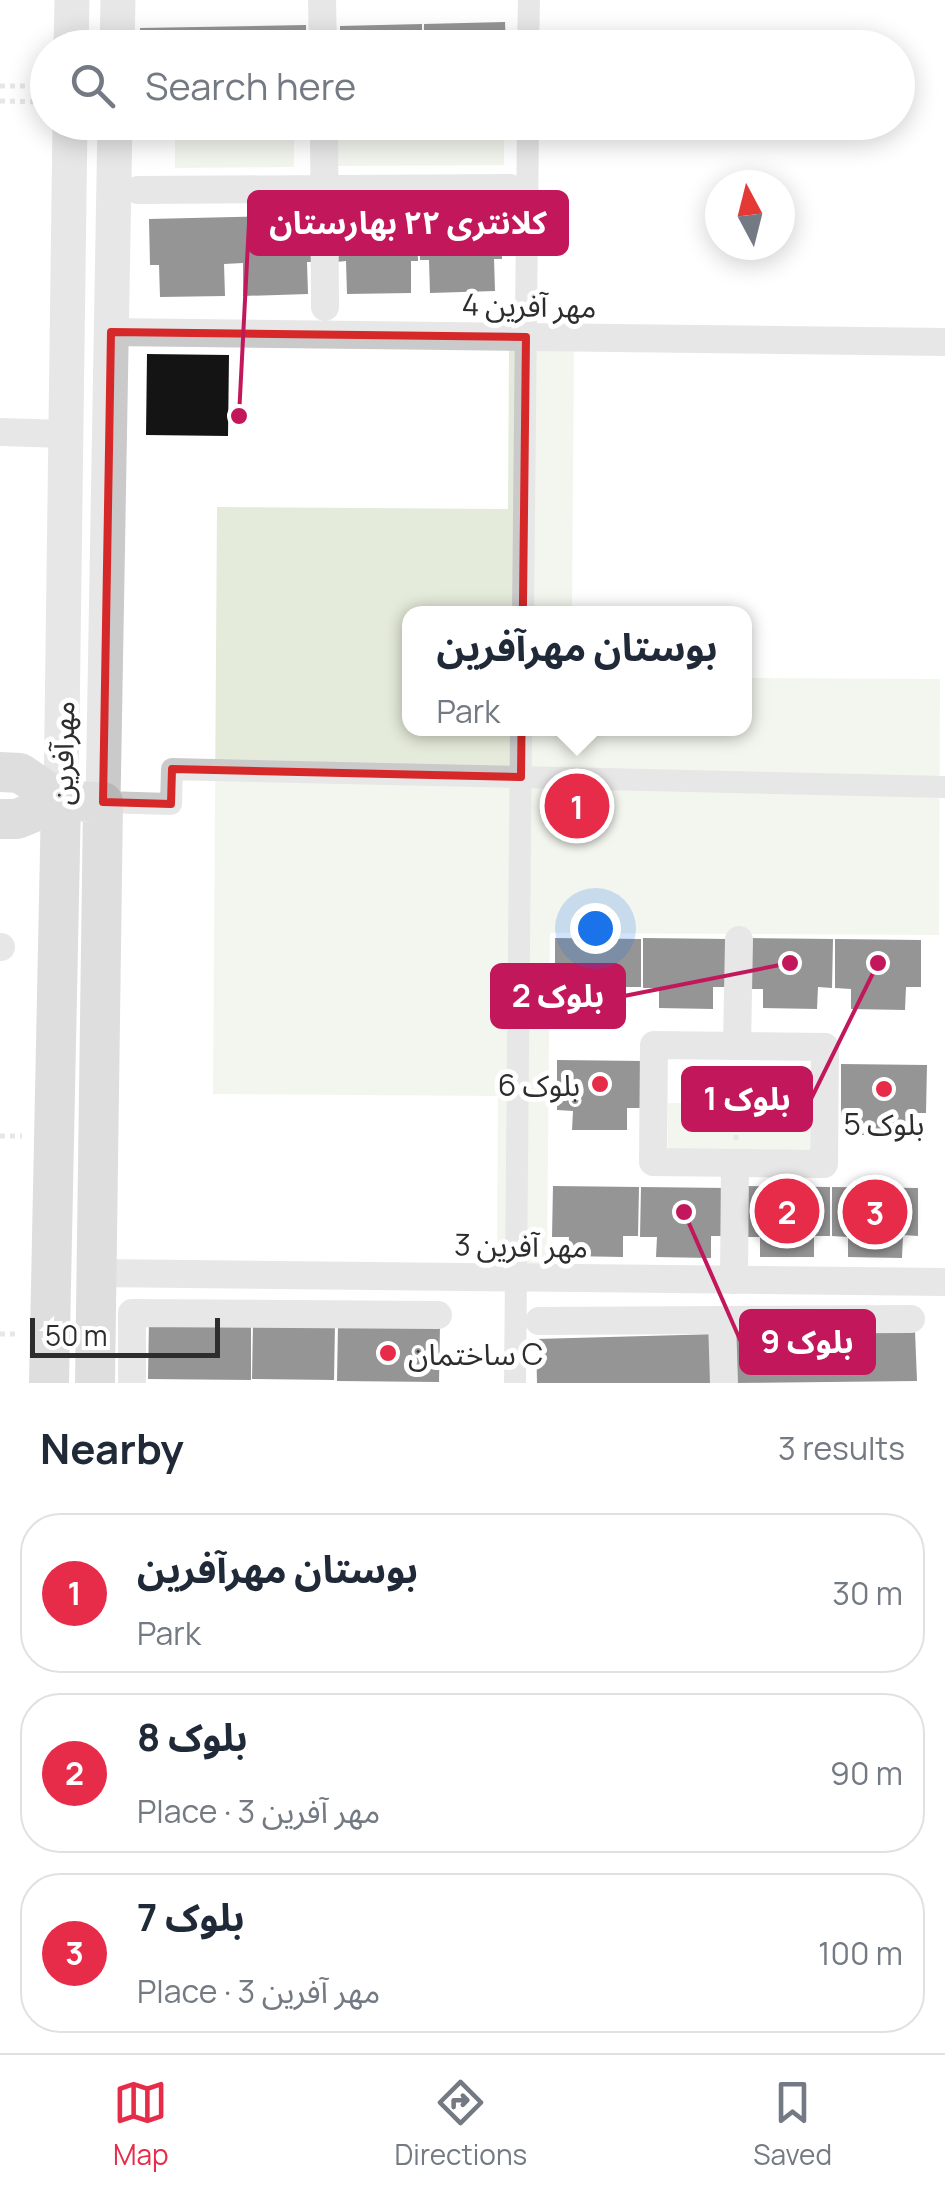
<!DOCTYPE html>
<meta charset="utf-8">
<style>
body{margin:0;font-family:Manrope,"Noto Sans Arabic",sans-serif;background:#f2f2f3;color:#1f2937}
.compass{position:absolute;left:705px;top:170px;width:90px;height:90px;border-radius:50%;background:#fff;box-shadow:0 5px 25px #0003;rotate:353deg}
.scale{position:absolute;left:30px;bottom:25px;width:190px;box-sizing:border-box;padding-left:10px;border:5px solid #2d2d2d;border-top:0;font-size:28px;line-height:35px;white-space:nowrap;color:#2d2d2d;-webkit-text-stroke:8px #fff;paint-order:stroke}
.you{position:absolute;left:595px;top:928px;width:35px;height:35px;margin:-25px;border:8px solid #fff;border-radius:50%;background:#1a73e8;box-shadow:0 0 0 15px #1a73e833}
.badge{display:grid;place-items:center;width:65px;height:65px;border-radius:50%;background:#e72c4a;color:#fff;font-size:32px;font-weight:700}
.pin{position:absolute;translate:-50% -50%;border:5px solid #fff;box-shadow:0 2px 10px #0006}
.popup{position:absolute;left:402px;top:606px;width:350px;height:130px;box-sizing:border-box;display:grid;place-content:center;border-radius:20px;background:#fff;filter:drop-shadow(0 2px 8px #0005);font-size:32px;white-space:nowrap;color:#747a83}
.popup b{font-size:38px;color:#1f2937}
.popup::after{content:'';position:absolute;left:50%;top:100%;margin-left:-20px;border:20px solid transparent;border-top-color:#fff}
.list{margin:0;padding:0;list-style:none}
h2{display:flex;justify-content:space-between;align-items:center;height:130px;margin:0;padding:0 40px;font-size:42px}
h2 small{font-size:32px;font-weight:400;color:#747a83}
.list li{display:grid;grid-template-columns:65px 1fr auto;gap:30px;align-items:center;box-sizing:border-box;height:160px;margin:0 20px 20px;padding:0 20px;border:2px solid #e0e1e3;border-radius:40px}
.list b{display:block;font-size:38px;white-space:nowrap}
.list p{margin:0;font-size:32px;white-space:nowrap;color:#747a83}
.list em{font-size:32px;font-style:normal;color:#747a83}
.icon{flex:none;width:55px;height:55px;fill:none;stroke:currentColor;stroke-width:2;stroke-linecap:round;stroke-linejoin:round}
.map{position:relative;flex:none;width:945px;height:1383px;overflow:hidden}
.search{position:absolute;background:#fff;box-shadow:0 5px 25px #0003;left:30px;right:30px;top:30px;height:110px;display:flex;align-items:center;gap:25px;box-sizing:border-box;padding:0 35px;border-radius:55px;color:#747a83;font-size:38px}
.sheet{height:670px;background:#fff}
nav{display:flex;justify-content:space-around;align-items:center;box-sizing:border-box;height:140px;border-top:2px solid #e0e1e3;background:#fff;font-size:28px;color:#747a83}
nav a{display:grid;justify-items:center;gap:5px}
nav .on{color:#e72c4a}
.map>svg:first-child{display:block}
.green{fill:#e5ebda}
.building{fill:#141414}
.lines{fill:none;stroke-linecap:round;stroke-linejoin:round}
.path{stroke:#cacaca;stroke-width:5;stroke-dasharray:5 5;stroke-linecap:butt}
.pedestrian{stroke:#cacaca;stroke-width:22}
.minor{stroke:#cacaca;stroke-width:28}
.tertiary{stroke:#cacaca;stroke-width:35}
.secondary{stroke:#b7b7b7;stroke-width:40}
.marked{fill:none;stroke:#d62828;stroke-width:8;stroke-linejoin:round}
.poi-dot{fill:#e72c4a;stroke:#fff;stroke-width:4}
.labels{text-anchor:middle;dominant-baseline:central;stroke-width:10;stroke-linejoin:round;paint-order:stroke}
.street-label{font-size:30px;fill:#2d2d2d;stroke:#fff}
.poi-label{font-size:30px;fill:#2d2d2d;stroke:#fff;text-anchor:end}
.leader{fill:none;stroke:#c2185b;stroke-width:4}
.callout-dot{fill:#c2185b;stroke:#fff;stroke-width:4}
.callout{fill:#c2185b;stroke:#c2185b;stroke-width:4}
.callout-label{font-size:32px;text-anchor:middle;font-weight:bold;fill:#fff}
</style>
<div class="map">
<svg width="945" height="1383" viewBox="0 0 945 1383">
<rect width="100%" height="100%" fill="#fff"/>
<g class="green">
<polygon points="504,136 504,165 335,166 335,137"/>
<polygon points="294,138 294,167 175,168 175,139"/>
<polygon points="509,348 574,349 572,613 410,614 410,728 744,728 745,678 940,679 939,935 550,933 547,1265 497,1265 498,1096 213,1094 217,507 508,509"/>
<polygon points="685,1072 790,1073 791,1099 810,1099 810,1151 668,1150 668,1103 685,1103"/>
</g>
<g class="building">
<polygon points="505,22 506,48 424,48 424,24"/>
<polygon points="422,24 422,48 340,48 340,26"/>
<polygon points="306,25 306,48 141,48 140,28"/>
<polygon points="501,212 502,259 494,259 495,291 430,293 429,260 420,260 419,214"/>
<polygon points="417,214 418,261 411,261 411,293 347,294 346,261 336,262 335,215"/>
<polygon points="314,215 315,262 307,262 308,294 243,296 243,263 224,264 225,296 160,297 159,265 150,265 149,219"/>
<polygon points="147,354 229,355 228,436 146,435"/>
<polygon points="555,938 641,939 641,987 625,987 625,1008 571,1008 571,988 555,988"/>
<polygon points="643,938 729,939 729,987 713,987 713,1009 659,1008 659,988 643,988"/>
<polygon points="748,938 833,939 832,988 818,987 817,1009 763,1008 763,989 747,989"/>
<polygon points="835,939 921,940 921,987 906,987 905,1010 851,1009 851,989 835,988"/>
<polygon points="557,1060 643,1061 642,1108 627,1108 627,1130 572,1130 573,1111 557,1110"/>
<polygon points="841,1064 927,1065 926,1113 911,1113 911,1135 857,1135 857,1115 841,1115"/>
<polygon points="553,1186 639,1187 638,1236 623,1236 623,1257 568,1256 569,1237 552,1237"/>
<polygon points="744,1186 830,1187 830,1236 814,1236 814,1257 760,1257 760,1237 744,1237"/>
<polygon points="641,1187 727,1188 726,1236 711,1236 711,1258 656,1257 657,1237 640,1237"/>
<polygon points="832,1187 918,1188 918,1236 903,1235 902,1258 848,1257 848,1237 832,1236"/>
<polygon points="149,1321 251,1322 251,1380 148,1379"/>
<polygon points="253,1323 335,1324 334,1380 252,1379"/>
<polygon points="338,1324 440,1325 439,1382 337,1381"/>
<polygon points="915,1331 917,1381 733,1383 732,1336"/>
<polygon points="719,1334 720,1383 537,1383 536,1339"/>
</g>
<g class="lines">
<g class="path">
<polyline points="0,86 48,86"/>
<polyline points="0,101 47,102"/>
<polyline points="0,1136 22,1136"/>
<polyline points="736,1140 737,1071"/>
<polyline points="0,1334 17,1334"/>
</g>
<g class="pedestrian">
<polyline points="528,48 529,0"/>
<polyline points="523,614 528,122"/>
<polyline points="103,802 171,804 172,769 945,787"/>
<polyline points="515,1383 521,728"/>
</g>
<g class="minor">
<polyline points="322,0 323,48"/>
<polyline points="324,122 325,307"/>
<polyline points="138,190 510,188"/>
<polyline points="111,332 945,342"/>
<polyline points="0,432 66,434"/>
<polyline points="0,947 1,947"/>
<polygon points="654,1045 825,1047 824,1164 653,1162"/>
<polyline points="737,1046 739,940"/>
<polyline points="97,1273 945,1282"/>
<polyline points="734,1280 735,1163"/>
<polyline points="722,1320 724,1383"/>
<polyline points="539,1321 911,1319"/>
<polyline points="132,1383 132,1313 438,1315"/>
</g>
<g class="tertiary">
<polyline points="71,48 72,0"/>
<polyline points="117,48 118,0"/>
<polyline points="61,801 70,122"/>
<polyline points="103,802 115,122"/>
</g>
<g class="secondary">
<polyline points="0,772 20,773 61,801"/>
<polyline points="0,819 17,819 61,801 103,802 95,1383"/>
<polyline points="49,1383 61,801"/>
</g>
</g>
<path d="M0 0H945V1383H0ZM111,332L526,337L521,777L172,769L171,804L103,802Z" fill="#fff" fill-opacity=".55" fill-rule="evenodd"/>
<path class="marked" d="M111,332L526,337L521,777L172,769L171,804L103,802Z"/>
<g class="poi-dot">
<circle cx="600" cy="1084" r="10"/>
<circle cx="884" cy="1089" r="10"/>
<circle cx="388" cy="1353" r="10"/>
</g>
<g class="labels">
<g class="street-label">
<text transform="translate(529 305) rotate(1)">مهر آفرین 4</text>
<text transform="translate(62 753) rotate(-89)">مهرآفرین</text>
<text transform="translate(521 1245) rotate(1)">مهر آفرین 3</text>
</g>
<g class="poi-label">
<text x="580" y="1084">بلوک 6</text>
<text x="884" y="1123" text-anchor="middle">بلوک 5</text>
<text x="408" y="1353" text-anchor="start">ساختمان C</text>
</g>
</g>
<path class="leader" d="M239 416L249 223M790 963L624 996M878 963L811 1099M684 1212L741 1342"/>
<g class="callout-dot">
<circle cx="239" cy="416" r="10"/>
<circle cx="790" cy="963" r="10"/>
<circle cx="878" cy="963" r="10"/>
<circle cx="684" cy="1212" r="10"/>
</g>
<g class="callout">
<rect x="249" y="192" width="318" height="62" rx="10"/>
<rect x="492" y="965" width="132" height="62" rx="10"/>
<rect x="683" y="1068" width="128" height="62" rx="10"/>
<rect x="741" y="1311" width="133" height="62" rx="10"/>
</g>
<g class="callout-label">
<text x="408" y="234">کلانتری ۲۲ بهارستان</text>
<text x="558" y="1007">بلوک 2</text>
<text x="747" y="1110">بلوک 1</text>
<text x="807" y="1353">بلوک 9</text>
</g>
</svg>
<svg class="compass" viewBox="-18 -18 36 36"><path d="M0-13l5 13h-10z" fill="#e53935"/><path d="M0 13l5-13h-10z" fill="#747a83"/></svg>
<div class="scale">50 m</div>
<div class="you"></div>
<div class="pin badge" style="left:577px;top:806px">1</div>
<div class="popup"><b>بوستان مهرآفرین</b>Park</div>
<div class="pin badge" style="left:787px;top:1211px">2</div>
<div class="pin badge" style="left:875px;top:1212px">3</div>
<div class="search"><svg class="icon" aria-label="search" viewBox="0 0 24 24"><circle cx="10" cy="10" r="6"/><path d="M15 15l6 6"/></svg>Search here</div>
</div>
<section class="sheet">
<h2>Nearby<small>3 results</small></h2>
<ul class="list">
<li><span class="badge">1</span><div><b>بوستان مهرآفرین</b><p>Park</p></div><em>30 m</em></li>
<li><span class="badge">2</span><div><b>بلوک 8</b><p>Place · مهر آفرین 3</p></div><em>90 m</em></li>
<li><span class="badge">3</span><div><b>بلوک 7</b><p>Place · مهر آفرین 3</p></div><em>100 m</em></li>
</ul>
</section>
<nav>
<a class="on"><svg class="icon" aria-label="map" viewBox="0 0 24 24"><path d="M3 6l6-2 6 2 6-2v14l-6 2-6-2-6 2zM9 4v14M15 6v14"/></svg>Map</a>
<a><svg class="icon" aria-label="directions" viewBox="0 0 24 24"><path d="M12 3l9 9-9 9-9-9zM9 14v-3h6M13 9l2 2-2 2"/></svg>Directions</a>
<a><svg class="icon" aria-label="saved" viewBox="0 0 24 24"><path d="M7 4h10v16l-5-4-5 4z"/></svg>Saved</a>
</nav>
